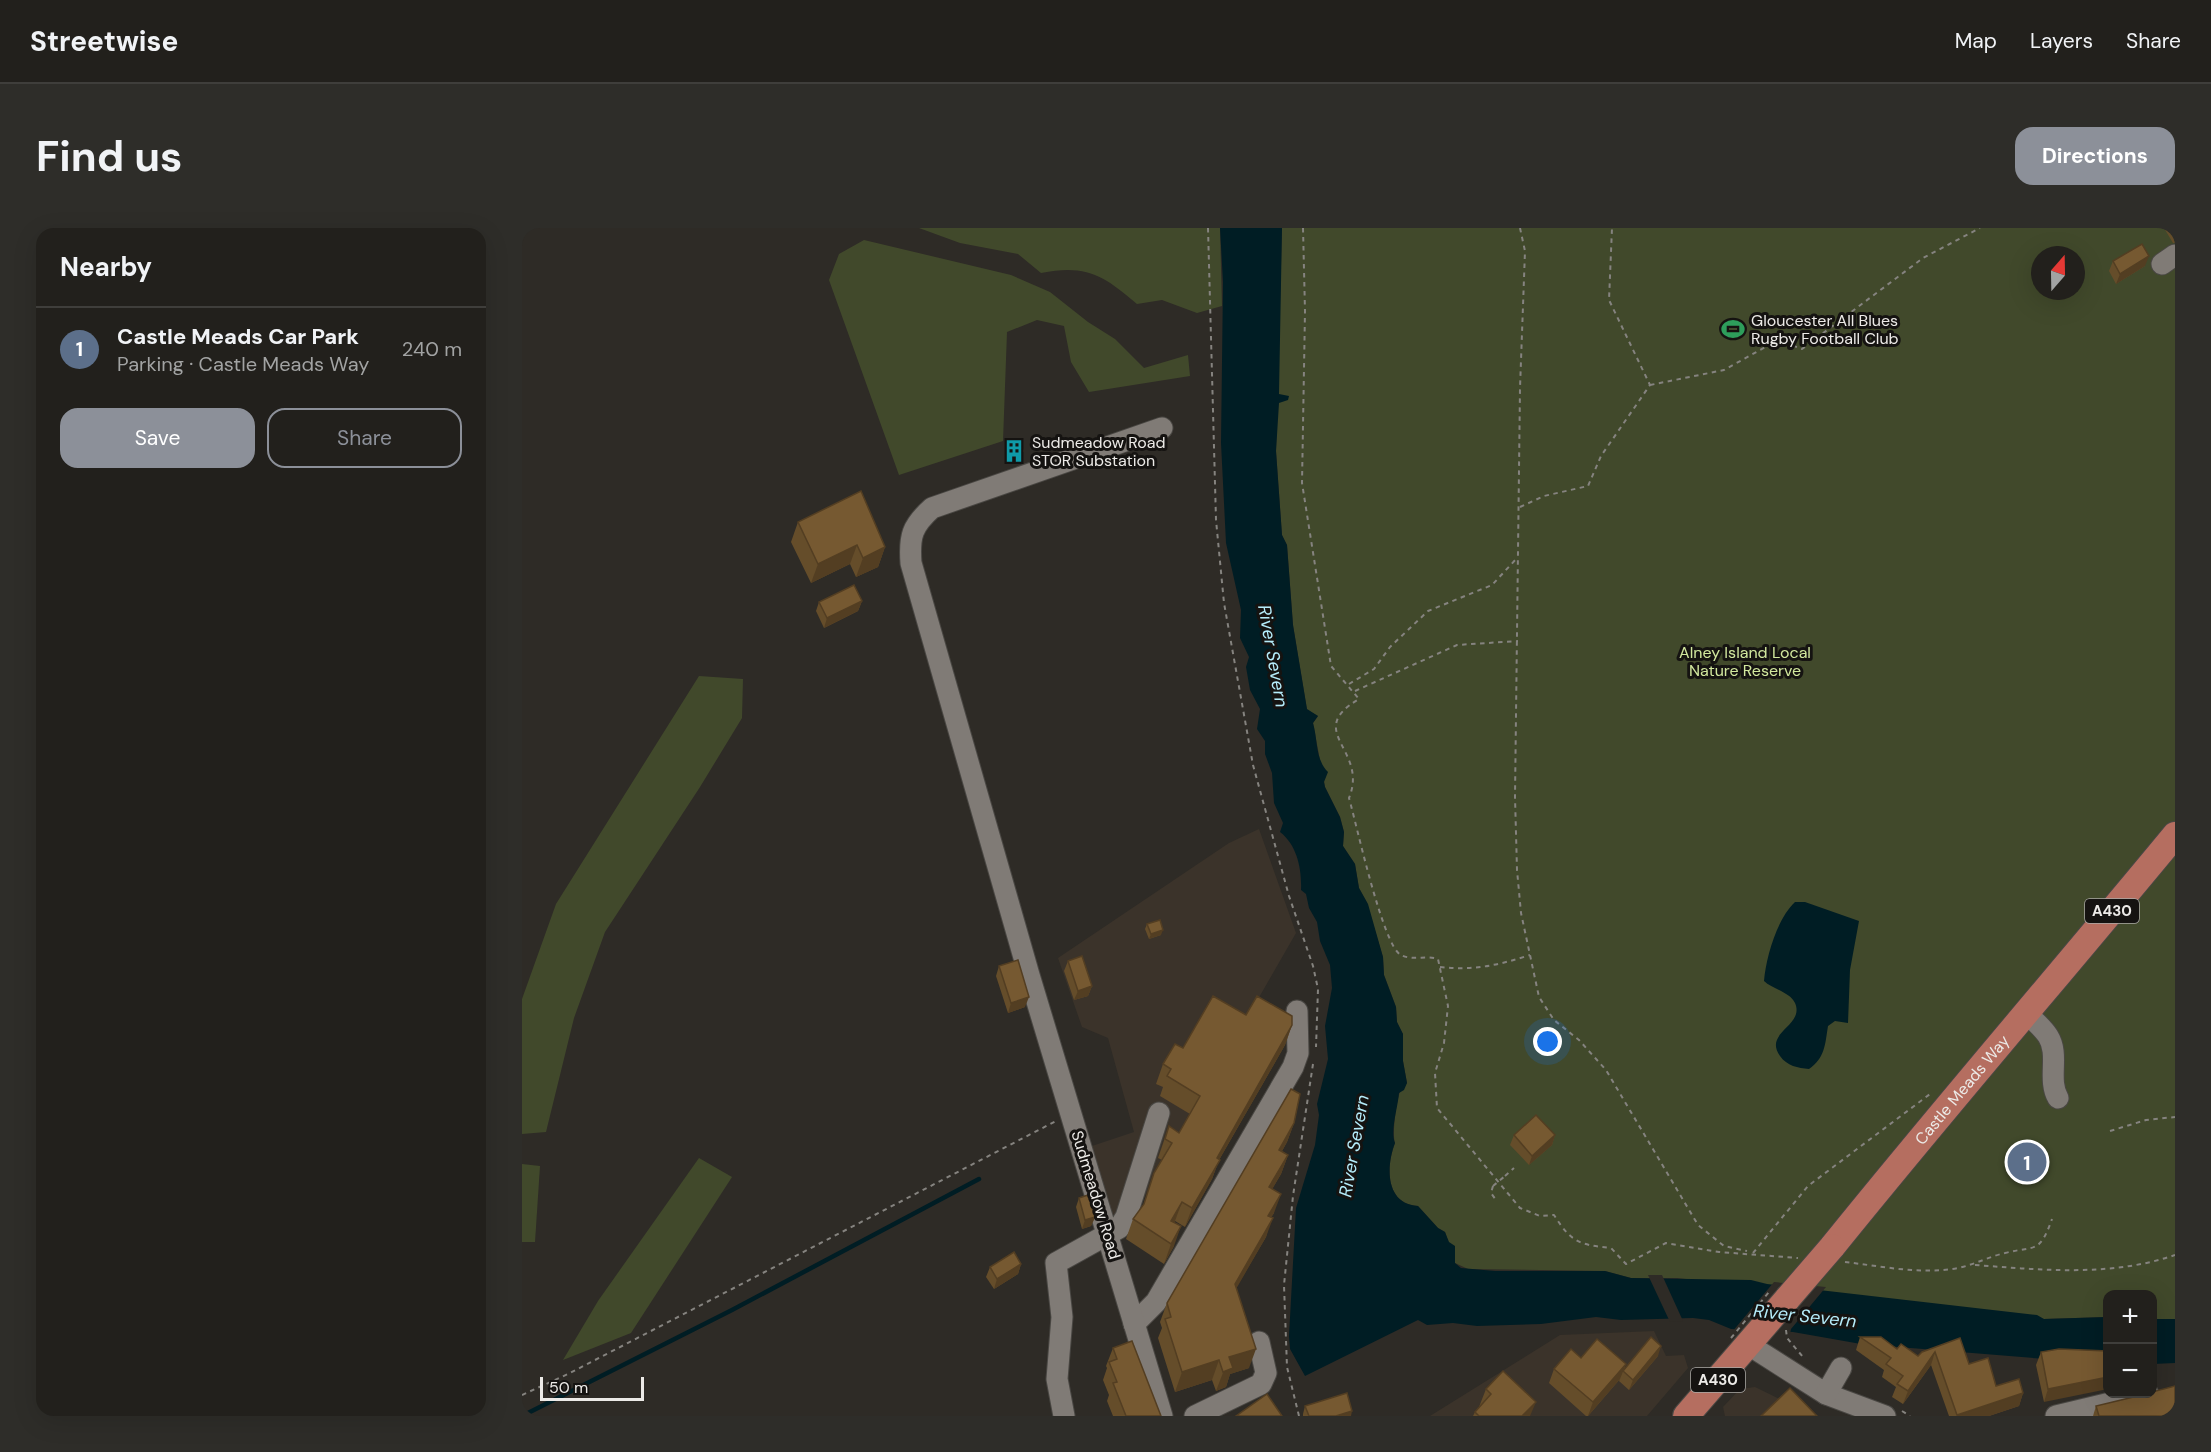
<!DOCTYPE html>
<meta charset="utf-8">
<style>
body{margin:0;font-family:"DM Sans",sans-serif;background:#2e2d29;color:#f1f3f6}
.controls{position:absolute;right:18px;bottom:18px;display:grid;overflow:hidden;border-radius:12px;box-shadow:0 6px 24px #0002}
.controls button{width:54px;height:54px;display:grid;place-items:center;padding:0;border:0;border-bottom:2px solid #3f3e3b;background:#22201c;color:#f1f3f6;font:30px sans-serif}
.compass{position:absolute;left:1509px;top:18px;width:54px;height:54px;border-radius:50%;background:#22201c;box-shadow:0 6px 24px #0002;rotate:20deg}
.scale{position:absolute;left:18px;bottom:15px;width:104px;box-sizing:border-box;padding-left:6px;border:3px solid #eceae7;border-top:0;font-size:16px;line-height:21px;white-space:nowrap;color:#eceae7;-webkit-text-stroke:4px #151311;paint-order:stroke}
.you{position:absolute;left:1026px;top:814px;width:21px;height:21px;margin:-15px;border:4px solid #fff;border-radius:50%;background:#1a73e8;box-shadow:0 0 0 9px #1a73e833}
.badge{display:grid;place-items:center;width:39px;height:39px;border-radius:50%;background:#8c9099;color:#fff;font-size:20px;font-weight:700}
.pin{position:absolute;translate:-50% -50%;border:3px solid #fff;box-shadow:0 2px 6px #0006}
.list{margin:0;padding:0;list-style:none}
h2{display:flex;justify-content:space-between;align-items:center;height:78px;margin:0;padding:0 24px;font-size:26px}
h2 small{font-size:20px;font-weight:400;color:#a2a3a3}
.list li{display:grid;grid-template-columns:39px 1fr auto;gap:18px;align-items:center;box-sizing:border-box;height:84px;padding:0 24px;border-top:2px solid #3f3e3b}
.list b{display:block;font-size:22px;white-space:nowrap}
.list p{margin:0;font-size:20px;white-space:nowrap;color:#a2a3a3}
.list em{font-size:20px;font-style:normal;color:#a2a3a3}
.actions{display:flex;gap:12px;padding:18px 24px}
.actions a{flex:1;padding:14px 0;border:2px solid #8c9099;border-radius:18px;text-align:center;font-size:21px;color:#8c9099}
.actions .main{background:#8c9099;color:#fff}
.map{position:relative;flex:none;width:1653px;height:1188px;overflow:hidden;border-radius:18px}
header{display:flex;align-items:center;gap:36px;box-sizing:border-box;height:84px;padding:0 30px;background:#22201c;border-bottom:2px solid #3f3e3b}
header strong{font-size:28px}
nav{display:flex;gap:33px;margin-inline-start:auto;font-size:21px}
.intro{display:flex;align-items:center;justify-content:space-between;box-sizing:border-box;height:144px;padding:0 36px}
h1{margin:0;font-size:42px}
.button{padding:15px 27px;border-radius:18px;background:#8c9099;color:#fff;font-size:21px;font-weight:700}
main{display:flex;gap:36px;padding:0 36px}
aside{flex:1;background:#22201c;border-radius:18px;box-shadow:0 6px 24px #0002}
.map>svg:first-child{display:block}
.built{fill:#3b332a}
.green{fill:#41492b;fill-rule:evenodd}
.water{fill:#001d24}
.pier{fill:#2e2b26}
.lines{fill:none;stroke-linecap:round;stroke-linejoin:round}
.stream{stroke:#001d24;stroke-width:4.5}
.minor-casing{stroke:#494743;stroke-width:23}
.major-casing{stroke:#494743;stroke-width:28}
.path{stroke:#85837f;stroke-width:2;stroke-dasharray:4.5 4.5;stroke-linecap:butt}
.minor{stroke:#807b76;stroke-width:21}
.major{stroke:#b56e60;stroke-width:26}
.major-bridge-casing{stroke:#494743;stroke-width:28;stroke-linecap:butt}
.path-bridge{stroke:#85837f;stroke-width:2;stroke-dasharray:4.5 4.5;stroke-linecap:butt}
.major-bridge{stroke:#b56e60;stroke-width:26}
.wall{fill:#654d2a}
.shaded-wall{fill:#533e22}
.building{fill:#765931;stroke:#533e22;stroke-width:1.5}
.labels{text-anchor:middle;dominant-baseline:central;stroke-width:6;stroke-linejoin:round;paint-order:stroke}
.shield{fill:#151311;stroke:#acaaa7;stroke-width:1.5}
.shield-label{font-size:15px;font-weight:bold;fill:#eceae7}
.poi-label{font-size:16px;fill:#eceae7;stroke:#151311;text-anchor:start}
.park-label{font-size:16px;fill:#d2e89e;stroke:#151311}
.street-label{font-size:16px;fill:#eceae7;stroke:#151311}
.water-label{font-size:18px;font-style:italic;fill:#b5ecfa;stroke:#151311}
</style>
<header>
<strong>Streetwise</strong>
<nav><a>Map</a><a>Layers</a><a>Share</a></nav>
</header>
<div class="intro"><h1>Find us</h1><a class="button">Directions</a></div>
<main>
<aside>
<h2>Nearby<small></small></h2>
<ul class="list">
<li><span class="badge" style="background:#5c6f8a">1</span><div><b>Castle Meads Car Park</b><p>Parking · Castle Meads Way</p></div><em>240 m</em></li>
</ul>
<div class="actions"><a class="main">Save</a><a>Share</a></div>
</aside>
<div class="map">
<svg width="1653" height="1188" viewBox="0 0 1653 1188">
<rect width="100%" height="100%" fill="#2e2b26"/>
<g class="built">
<polygon points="737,601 774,705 595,1017 564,920 612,904 586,810 560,799 536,730 707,615"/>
<polygon points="1132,1103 1144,1128 1162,1127 1166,1140 1125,1188 908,1188 1038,1107"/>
<polygon points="1233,1159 1292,1188 1203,1188 1201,1179 1218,1161"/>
</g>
<g class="green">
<path d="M397,0H698L700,78L675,85L640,72L615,76C582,48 565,36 519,45L496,26L438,15Z"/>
<path d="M760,0H1653V1091H1631L1630,1066H1586L1585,1089L1522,1091L1155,1050H1109L1083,1043L946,1041L933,1035L923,1004L916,1000L896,978C863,976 864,938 873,915C870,907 874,876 877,867C878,862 882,859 885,855L881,833V806L875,794L874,779L862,747L861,729L844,673L837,660L833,636L821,618L822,604L818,589L803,559L791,495L796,488L785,482L771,397L765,317L760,307L754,223ZM1518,27H1554V63H1518Z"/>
<polygon points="342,12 489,47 528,64 566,94 593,111 622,140 666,127 668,148 567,164 549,134 542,98 515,92 485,104 481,213 377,247 307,52 317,26"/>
<polygon points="177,448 221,451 220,490 178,559 83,704 52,790 24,904 0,906 0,771 34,676"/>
<polygon points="177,930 210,949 109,1105 41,1132 76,1073"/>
<polygon points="0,936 18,938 13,1014 0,1014"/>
</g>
<g class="water">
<path d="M698,0H760L757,166L767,168L766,172L757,175L754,223L760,307L765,317L771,397L785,481L796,488L791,495C796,512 793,531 806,544L802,554L803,559L818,589L822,604L821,618L833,636L837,660L846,676L861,729L862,747L874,779L875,794L881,806V833L885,855L882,862L877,865C876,879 868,903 873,915C864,938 863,976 896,978L916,1000L923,1004L927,1014L933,1018V1035L939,1040L973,1043H1083L1109,1050L1229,1052L1245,1056L1515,1087L1522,1091L1585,1089V1136L1339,1116L1271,1104L1209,1101L1187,1092L1171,1090L1099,1092L1074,1089L1019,1096L955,1098L931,1095L905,1097L896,1092L783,1148L768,1121L767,1108L774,980L793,917L797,887L795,876L806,831L803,798L810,760L808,737L798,713L795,694L787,680L784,666L779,662C780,641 775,617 758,604L761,595L752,575L750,545L743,526V513L735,501L738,481L728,462L724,439L727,429L718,410L719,382L704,315L699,215L701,54Z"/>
<path d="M1273,674H1283L1337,693L1328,742L1326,795L1313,793L1306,798C1303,817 1303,830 1287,841C1276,840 1265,838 1258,828C1241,804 1283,798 1273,775C1268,764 1250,761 1242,753C1244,729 1255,691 1273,674Z"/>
<polygon points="1631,1091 1653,1091 1653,1135 1631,1136"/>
</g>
<g class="pier">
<polygon points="1126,1047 1140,1047 1161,1093 1148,1094"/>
<polygon points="1252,1054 1304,1059 1269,1101 1268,1106 1210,1104"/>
</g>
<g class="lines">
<polyline class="stream" points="0,1188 210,1082 457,951"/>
<g class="minor-casing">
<g id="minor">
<polyline points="1640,36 1653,27"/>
<path d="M1506,786C1512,793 1521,800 1526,808C1538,827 1525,851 1536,870"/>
<polyline points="612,1096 634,1074 771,839 776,825 775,783"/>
<polyline points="1227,1117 1304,1166 1363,1188"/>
<polyline points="1304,1166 1319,1140"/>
<polyline points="542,1188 535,1151 540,1089 534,1035 597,1000 604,989 637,885"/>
<path d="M640,1188L507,747L389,335C387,308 390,298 410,280L640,200"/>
<polyline points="673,1188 739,1156 744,1145 737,1114"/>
<polyline points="1534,1188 1626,1166"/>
</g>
</g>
<g class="major-casing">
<g id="major">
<path id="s1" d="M1310,1019C1422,880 1539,745 1653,607"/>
<polyline points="1164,1188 1266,1070"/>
</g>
</g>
<g class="path">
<polyline points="686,0 694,292 702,375 731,537 767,668 791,738 796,761 794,819"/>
<path d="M781,0L783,83L780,255L809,438L837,471C781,504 847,521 827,570C834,594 861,719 879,727C891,733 904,727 916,731L926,778L922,815L913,845L915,880L998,980L1018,988L1032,987C1049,1014 1057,1017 1089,1020L1104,1036L1144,1015L1197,1024L1276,1030"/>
<polyline points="998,0 1003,23 998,160 993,569 995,642 999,685 1017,769 1032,792 1057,812 1084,842 1176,997 1202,1018 1225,1023"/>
<polyline points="1128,157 1202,142 1256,112 1280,121 1401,30 1458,0"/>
<polyline points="998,279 1022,268 1066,258 1079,228 1128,157 1087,72 1090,0"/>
<polyline points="827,456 852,441 868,419 906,383 970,357 996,329"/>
<polyline points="833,463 935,417 996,413"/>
<path d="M918,739C951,743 977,737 1008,727"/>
<polyline points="1588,903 1624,892 1653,889"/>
<polyline points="983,948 992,940"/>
<polyline points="971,958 969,965 974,972"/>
<polyline points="1231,1025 1286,958 1408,866"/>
<path d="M1323,1034C1358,1038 1395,1046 1430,1041C1448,1039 1465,1029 1483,1025C1514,1017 1517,1027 1530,991"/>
<path d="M1453,1037C1520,1042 1589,1049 1653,1027"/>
<polyline points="1264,1102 1265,1110 1281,1129"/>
<polyline points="0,1167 46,1146 534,893"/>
<polyline points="1380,1183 1388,1188"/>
<polyline points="777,1188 765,1139 762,1057 771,968 791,836"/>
</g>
<use href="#minor" class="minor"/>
<use href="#major" class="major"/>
<g class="major-bridge-casing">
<polyline id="major-bridge" points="1266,1070 1310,1019"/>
</g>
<g class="path-bridge">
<polyline points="971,958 983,948"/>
<polyline points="1209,1110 1247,1064"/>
</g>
<use href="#major-bridge" class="major-bridge"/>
</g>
<g class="wall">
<polygon points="1642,0 1653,0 1653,15 1651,15"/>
<polygon points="1591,33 1623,38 1594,56 1587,43"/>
<polygon points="487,214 500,228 489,231 485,219"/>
<polygon points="276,294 363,319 356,339 334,349 328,336 289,355 269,314"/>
<polygon points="340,373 336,383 302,400 294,383 297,374"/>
<polygon points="625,696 639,707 627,711 623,701"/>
<polygon points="546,733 570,758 566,768 552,772 542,743"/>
<polygon points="477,738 503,779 486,785 474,748"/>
<polygon points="724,787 770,797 763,817 697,932 690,951 663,999 653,993 652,994 652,1018 642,1036 604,1011 611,991 621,978 632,945 640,932 636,930 647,898 657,905 668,886 638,868 641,859 634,856 641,836 661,820"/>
<polygon points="772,895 765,914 760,923 766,927 759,946 750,961 752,985 749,989 744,1009 714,1060 727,1140 708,1146 704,1159 694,1163 690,1152 653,1164 636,1110 640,1100 638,1094 645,1075"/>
<polygon points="992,907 1033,907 1030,917 1007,937 988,917"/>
<polygon points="557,970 573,989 569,998 560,1001 554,979"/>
<polygon points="499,1036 496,1046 472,1061 464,1049 468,1039"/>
<polygon points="1338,1109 1396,1128 1438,1110 1447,1136 1474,1158 1501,1165 1497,1178 1467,1188 1427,1188 1409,1137 1381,1176 1370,1169 1374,1159 1360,1149 1362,1142 1334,1122"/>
<polygon points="591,1120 639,1188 591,1188 585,1173 587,1167 581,1152 585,1140 584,1138"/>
<polygon points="1586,1123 1522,1174 1514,1137 1519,1124"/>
<polygon points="1136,1128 1107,1162 1097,1153 1098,1151 1066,1188 1064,1188 1027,1155 1032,1141 1059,1130 1104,1136 1102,1142"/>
<polygon points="964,1161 1008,1188 951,1188 953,1184 957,1179"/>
<polygon points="783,1178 829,1188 781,1188 781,1186"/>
<polygon points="1574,1178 1653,1188 1571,1188"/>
</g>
<g class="shaded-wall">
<polygon points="1627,28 1623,38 1594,56 1598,46"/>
<polygon points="501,223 500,228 489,231 491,227"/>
<polygon points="335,317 328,336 289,355 296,336"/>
<polygon points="363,319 356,339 334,349 341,330"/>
<polygon points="340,373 336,383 302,400 305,390"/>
<polygon points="641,702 639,707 627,711 629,706"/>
<polygon points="570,758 566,768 552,772 556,763"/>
<polygon points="507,769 503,779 486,785 489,775"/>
<polygon points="770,797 763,817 697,932 690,951 663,999 670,980 695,930"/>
<polygon points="772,895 765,914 750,941 757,922"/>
<polygon points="1033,907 1030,917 1007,937 1010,928"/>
<polygon points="766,927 759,946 740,979 747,959"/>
<polygon points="759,966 752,985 739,1007 746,988"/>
<polygon points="660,974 653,993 642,1012 649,993"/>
<polygon points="573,989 569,998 560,1001 563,992"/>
<polygon points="751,990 744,1009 706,1075 713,1056"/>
<polygon points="659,998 652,1018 642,1036 649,1016"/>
<polygon points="499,1036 496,1046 472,1061 475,1051"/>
<polygon points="1139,1118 1136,1128 1107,1162 1111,1152"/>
<polygon points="734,1121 727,1140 708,1146 704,1159 694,1163 707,1129"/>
<polygon points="1413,1124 1409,1137 1381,1176 1386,1163"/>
<polygon points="697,1132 690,1152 653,1164 660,1144"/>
<polygon points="1104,1136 1098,1151 1066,1188 1071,1174"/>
<polygon points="1586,1149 1586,1161 1522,1174 1526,1161"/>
<polygon points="1501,1165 1497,1178 1467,1188 1435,1188 1435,1187"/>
<polygon points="1014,1174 1008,1188 1000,1188"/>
<polygon points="830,1183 829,1188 814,1188"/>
</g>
<g class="building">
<polygon points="1620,16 1627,28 1598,46 1591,33"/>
<polygon points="497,211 501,223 491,227 487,214"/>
<polygon points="339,263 363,319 341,330 335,317 296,336 276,294"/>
<polygon points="332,357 340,373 305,390 297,374"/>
<polygon points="638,692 641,702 629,706 625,696"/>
<polygon points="560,728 570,758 556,763 546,733"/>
<polygon points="496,732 507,769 489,775 477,738"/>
<polygon points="691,768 724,787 735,768 770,788 770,797 695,930 698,932 670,980 660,974 649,993 659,998 649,1016 611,991 622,976 632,945 650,915 643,911 647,898 657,905 678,868 645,848 649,841 641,836 653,816 661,820"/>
<polygon points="769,861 778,866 772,895 757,922 766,927 747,959 759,966 746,988 751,990 713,1056 734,1121 707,1129 711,1140 701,1144 697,1132 660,1144 643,1091 649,1089 645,1075"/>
<polygon points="1014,887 1033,907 1010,928 992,907"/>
<polygon points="566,967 573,989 563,992 557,970"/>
<polygon points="492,1024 499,1036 475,1051 468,1039"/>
<polygon points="1129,1109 1139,1118 1111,1152 1101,1143"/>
<polygon points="1338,1109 1359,1109 1375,1121 1379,1116 1396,1128 1400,1124 1438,1110 1447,1136 1466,1130 1474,1158 1497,1151 1501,1165 1435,1187 1413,1124 1386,1163 1375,1156 1381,1148 1364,1136 1369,1130"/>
<polygon points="1075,1111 1104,1136 1071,1174 1032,1141 1049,1121 1059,1130"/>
<polygon points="610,1113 639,1188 604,1188 591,1155 595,1154 587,1134 595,1131 591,1120"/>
<polygon points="1537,1121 1586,1123 1586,1149 1526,1161 1519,1124"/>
<polygon points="981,1143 1014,1174 1000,1188 957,1188 953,1184 969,1166 964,1161"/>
<polygon points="1653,1158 1653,1188 1577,1188 1574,1178 1624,1166 1630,1166 1630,1164"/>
<polygon points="1268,1160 1295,1188 1239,1188"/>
<polygon points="825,1165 830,1183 814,1188 787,1188 783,1178"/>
<polygon points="745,1166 760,1188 714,1188"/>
</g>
<defs>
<g id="stadium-bare" transform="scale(1.8)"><path d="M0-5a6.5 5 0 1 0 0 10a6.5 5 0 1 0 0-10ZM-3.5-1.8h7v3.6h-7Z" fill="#2e9e5b" stroke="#151311" stroke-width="2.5" paint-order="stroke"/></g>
<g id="building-bare" transform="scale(1.8)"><path d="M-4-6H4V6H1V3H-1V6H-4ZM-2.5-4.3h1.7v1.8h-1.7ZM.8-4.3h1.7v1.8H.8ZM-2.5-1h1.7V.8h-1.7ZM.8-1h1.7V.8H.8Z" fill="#0f9aa8" stroke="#151311" stroke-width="2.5" paint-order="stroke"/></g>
</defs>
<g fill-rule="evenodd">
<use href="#stadium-bare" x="1211" y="101"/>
<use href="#building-bare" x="492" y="223"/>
</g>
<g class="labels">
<g class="shield">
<rect x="1563" y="671" width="54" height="24" rx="4.5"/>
<rect x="1169" y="1140" width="54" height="24" rx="4.5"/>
</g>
<g class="shield-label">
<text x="1590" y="683">A430</text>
<text x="1196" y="1152">A430</text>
</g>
<g class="poi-label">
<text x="1229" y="92">Gloucester All Blues<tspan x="1229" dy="18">Rugby Football Club</tspan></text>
<text x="510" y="214">Sudmeadow Road<tspan x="510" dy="18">STOR Substation</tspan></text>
</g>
<g class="park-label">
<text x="1223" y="424">Alney Island Local<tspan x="1223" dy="18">Nature Reserve</tspan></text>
</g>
<g class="street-label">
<text stroke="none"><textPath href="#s1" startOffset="204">Castle Meads Way</textPath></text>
<text transform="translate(574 967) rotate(73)">Sudmeadow Road</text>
</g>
<g class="water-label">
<text transform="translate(751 428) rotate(80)">River Severn</text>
<text transform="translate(832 918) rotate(-80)">River Severn</text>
<text transform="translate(1283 1088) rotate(6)">River Severn</text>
</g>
</g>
</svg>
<div class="controls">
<button>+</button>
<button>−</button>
</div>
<svg class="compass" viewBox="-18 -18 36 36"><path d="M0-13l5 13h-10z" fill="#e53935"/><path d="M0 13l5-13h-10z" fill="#a2a3a3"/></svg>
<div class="scale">50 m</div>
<div class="you"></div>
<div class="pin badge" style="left:1505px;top:934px;background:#5c6f8a">1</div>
</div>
</main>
